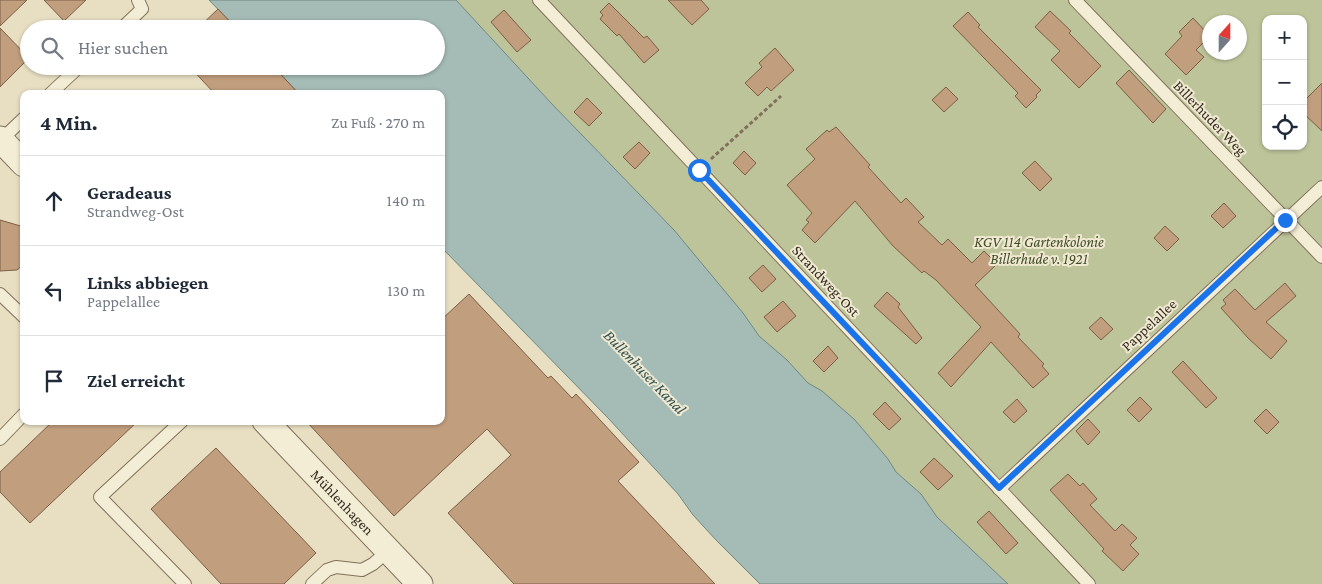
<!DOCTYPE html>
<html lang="de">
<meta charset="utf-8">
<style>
body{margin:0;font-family:"Crimson Pro",serif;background:#f2f2f3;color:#1f2937}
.controls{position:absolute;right:15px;top:15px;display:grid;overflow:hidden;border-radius:10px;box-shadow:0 1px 4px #0004}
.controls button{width:45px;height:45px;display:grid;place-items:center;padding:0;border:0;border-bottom:1px solid #e0e1e3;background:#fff;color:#1f2937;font:25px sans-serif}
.compass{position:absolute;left:1202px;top:15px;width:45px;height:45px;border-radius:50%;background:#fff;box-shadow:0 1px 4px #0004;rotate:21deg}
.stop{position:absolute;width:15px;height:15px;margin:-11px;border:4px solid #1a73e8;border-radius:50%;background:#fff}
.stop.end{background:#1a73e8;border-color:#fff;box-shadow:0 1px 5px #0008}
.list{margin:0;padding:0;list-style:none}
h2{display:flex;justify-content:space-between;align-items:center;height:65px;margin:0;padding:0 20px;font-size:21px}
h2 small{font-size:16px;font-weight:400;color:#747a83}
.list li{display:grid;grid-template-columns:32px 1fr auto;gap:15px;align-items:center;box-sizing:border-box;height:90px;padding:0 20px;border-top:1px solid #e0e1e3}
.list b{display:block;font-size:19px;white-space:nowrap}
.list p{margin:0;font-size:16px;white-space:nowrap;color:#747a83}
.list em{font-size:16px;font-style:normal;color:#747a83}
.icon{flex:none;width:28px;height:28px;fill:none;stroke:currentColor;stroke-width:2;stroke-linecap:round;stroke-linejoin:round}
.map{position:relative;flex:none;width:1322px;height:584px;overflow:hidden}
.search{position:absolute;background:#fff;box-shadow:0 1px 4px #0004;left:20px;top:20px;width:425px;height:55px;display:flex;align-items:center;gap:12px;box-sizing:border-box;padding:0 18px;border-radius:28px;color:#747a83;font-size:19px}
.panel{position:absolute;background:#fff;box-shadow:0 1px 4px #0004;left:20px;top:90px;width:425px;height:335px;border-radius:10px}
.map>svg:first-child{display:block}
.green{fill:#bdc499;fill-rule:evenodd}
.water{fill:#a5bbb6;stroke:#6d8883}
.building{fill:#c19e7e;stroke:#7c5e45}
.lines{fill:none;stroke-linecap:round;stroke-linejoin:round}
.lane-casing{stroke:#80715c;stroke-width:14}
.street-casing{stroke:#80715c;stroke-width:27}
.path{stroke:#80715c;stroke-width:3;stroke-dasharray:4 2.5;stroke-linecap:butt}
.lane{stroke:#f4edd5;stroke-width:12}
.street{stroke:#f4edd5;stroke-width:25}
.route{stroke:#1a73e8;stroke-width:6}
.labels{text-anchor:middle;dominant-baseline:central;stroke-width:4;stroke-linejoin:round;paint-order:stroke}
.street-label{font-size:15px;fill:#32291e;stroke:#f0e9d2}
.park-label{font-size:15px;font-style:italic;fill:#404c28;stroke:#f0e9d2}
.water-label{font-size:16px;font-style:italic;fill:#2f5050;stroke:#f0e9d2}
</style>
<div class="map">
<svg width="1322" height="584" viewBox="0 0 1322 584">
<rect width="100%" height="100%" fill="#e8dfc3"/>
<path class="green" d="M456,0H1322V584H1008L937,517L921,494L896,472L888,459L855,420L822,391L808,383L787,360L759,336L743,313L674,230L551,103ZM1266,19H1303V146H1266ZM1210,22H1240V52H1210Z"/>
<polygon class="water" points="209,0 456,0 551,103 674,230 743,313 759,336 787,360 808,383 822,391 855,420 888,459 896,472 921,494 937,517 1008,584 760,584 716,540 693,515 678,494 608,418 441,247 441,94 299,94 273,66 436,66 436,29 237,29"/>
<g class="building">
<polygon points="0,0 27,0 0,26"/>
<polygon points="44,0 86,0 64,21"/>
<polygon points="668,0 701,0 709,9 692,25"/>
<polygon points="609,3 644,38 647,36 659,50 644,63 619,34 617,36 600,19 603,15 600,12"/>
<polygon points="218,9 237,29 197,29"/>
<polygon points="504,10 531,40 517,52 491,22"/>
<polygon points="1050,11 1071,31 1069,33 1101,66 1079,88 1051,60 1060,51 1035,27"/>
<polygon points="968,12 980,25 978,27 1041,90 1036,95 1037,97 1026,108 1015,96 1018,93 953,26"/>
<polygon points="1193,18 1210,36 1196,50 1204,57 1186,75 1165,54 1182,36 1179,32"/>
<polygon points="0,28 29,58 0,87"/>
<polygon points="775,48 794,70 771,91 767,87 758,96 745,83 762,67 759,63"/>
<polygon points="189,66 273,66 299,94 215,94"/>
<polygon points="1129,70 1166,109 1153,123 1116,83"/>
<polygon points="1322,83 1322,131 1303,113 1303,102"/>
<polygon points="946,87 958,99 944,112 932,100"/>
<polygon points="587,98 602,113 589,126 574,112"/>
<polygon points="836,127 870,165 868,167 901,203 906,198 924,217 918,222 942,245 948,239 972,263 984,251 997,264 975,285 1020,334 1018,337 1044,364 1042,366 1049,374 1033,388 991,342 951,387 938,373 981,327 936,280 924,271 922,273 893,246 855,201 815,243 802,230 809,222 806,220 812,213 787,185 815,159 806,149 827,130 829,132"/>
<polygon points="639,142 650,153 635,169 623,157"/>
<polygon points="744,151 756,163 745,175 733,163"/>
<polygon points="1035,161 1052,179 1040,191 1022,173"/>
<polygon points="1224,203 1236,216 1223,228 1211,216"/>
<polygon points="0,220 24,227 24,264 17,270 0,271"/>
<polygon points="1165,226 1179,239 1167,251 1154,238"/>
<polygon points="763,265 776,279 762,292 749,278"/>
<polygon points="1285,283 1296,296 1266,322 1287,341 1271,359 1249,339 1221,308 1226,304 1223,300 1235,289 1255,310"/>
<polygon points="887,292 900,304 898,307 922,338 916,344 874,306"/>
<polygon points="469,294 548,378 551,376 572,398 576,394 639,462 618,481 715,584 514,584 448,513 511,455 487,429 394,516 306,421 441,421 441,320"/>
<polygon points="783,301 796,316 777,332 764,317"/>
<polygon points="1101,317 1113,329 1101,340 1089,328"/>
<polygon points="828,346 838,358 824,372 813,361"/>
<polygon points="1183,361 1217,398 1206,408 1172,372"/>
<polygon points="1140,397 1152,409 1139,422 1127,410"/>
<polygon points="1017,399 1027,411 1014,423 1003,412"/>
<polygon points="885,402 901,419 889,430 873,414"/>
<polygon points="1266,409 1279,422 1267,434 1254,421"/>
<polygon points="1088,419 1100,432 1088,445 1076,431"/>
<polygon points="53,421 138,421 30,523 0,492 0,472"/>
<polygon points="216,448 316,553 284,584 221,584 151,509"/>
<polygon points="934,458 953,476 938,490 920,472"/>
<polygon points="1068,474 1080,486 1083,483 1097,499 1090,505 1115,531 1122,524 1137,538 1130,545 1139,554 1123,571 1102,551 1104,549 1050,490"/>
<polygon points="989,511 1018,543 1006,554 977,522"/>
</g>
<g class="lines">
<g class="lane-casing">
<g id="lane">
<polyline points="539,0 1089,584"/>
<polyline points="1075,0 1322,257"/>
<polyline points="121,29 142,9 138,0"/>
<polyline points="50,94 80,66"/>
<polyline points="1,140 24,118"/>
<polyline points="0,294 24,317"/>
<polyline points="182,421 100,497 185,584"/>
<polyline points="0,439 24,414"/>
<polyline points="999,489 1322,187"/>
<polyline points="312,584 327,570 336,567 362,570 373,564 388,551"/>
</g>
</g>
<g class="street-casing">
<g id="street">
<polyline points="0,139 24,164"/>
<path id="s1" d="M265,421L420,584"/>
</g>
</g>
<polyline class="path" points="711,159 781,96"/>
<use href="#lane" class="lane"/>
<use href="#street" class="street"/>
</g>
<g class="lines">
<polyline class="route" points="699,170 999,488 1285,220"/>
</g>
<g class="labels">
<g class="street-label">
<text transform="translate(1210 118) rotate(46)">Billerhuder Weg</text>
<text transform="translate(826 281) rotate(47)">Strandweg-Ost</text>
<text transform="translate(1149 325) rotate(-43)">Pappelallee</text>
<text stroke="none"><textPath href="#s1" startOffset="112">Mühlenhagen</textPath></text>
</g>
<g class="park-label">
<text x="1039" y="242">KGV 114 Gartenkolonie<tspan x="1039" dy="17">Billerhude v. 1921</tspan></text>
</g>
<g class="water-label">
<text transform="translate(645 372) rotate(46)">Bullenhuser Kanal</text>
</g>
</g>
</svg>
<div class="controls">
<button>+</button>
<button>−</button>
<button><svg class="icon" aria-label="locate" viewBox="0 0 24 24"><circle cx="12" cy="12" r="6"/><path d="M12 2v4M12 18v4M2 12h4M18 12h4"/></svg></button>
</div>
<svg class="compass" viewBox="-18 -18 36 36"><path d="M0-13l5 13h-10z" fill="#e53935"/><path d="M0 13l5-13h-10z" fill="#747a83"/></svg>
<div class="stop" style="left:699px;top:170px"></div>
<div class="stop end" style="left:1285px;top:220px"></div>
<div class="search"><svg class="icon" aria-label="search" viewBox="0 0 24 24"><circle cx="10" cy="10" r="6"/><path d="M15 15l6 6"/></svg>Hier suchen</div>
<section class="panel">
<h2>4 Min.<small>Zu Fuß · 270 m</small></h2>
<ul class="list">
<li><svg class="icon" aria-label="ahead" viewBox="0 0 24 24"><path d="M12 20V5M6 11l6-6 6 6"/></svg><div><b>Geradeaus</b><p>Strandweg-Ost</p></div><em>140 m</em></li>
<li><svg class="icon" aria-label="left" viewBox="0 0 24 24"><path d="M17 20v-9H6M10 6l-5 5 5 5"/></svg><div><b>Links abbiegen</b><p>Pappelallee</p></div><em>130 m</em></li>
<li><svg class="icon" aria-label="arrive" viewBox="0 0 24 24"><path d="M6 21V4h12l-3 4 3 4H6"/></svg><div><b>Ziel erreicht</b></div></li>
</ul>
</section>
</div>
